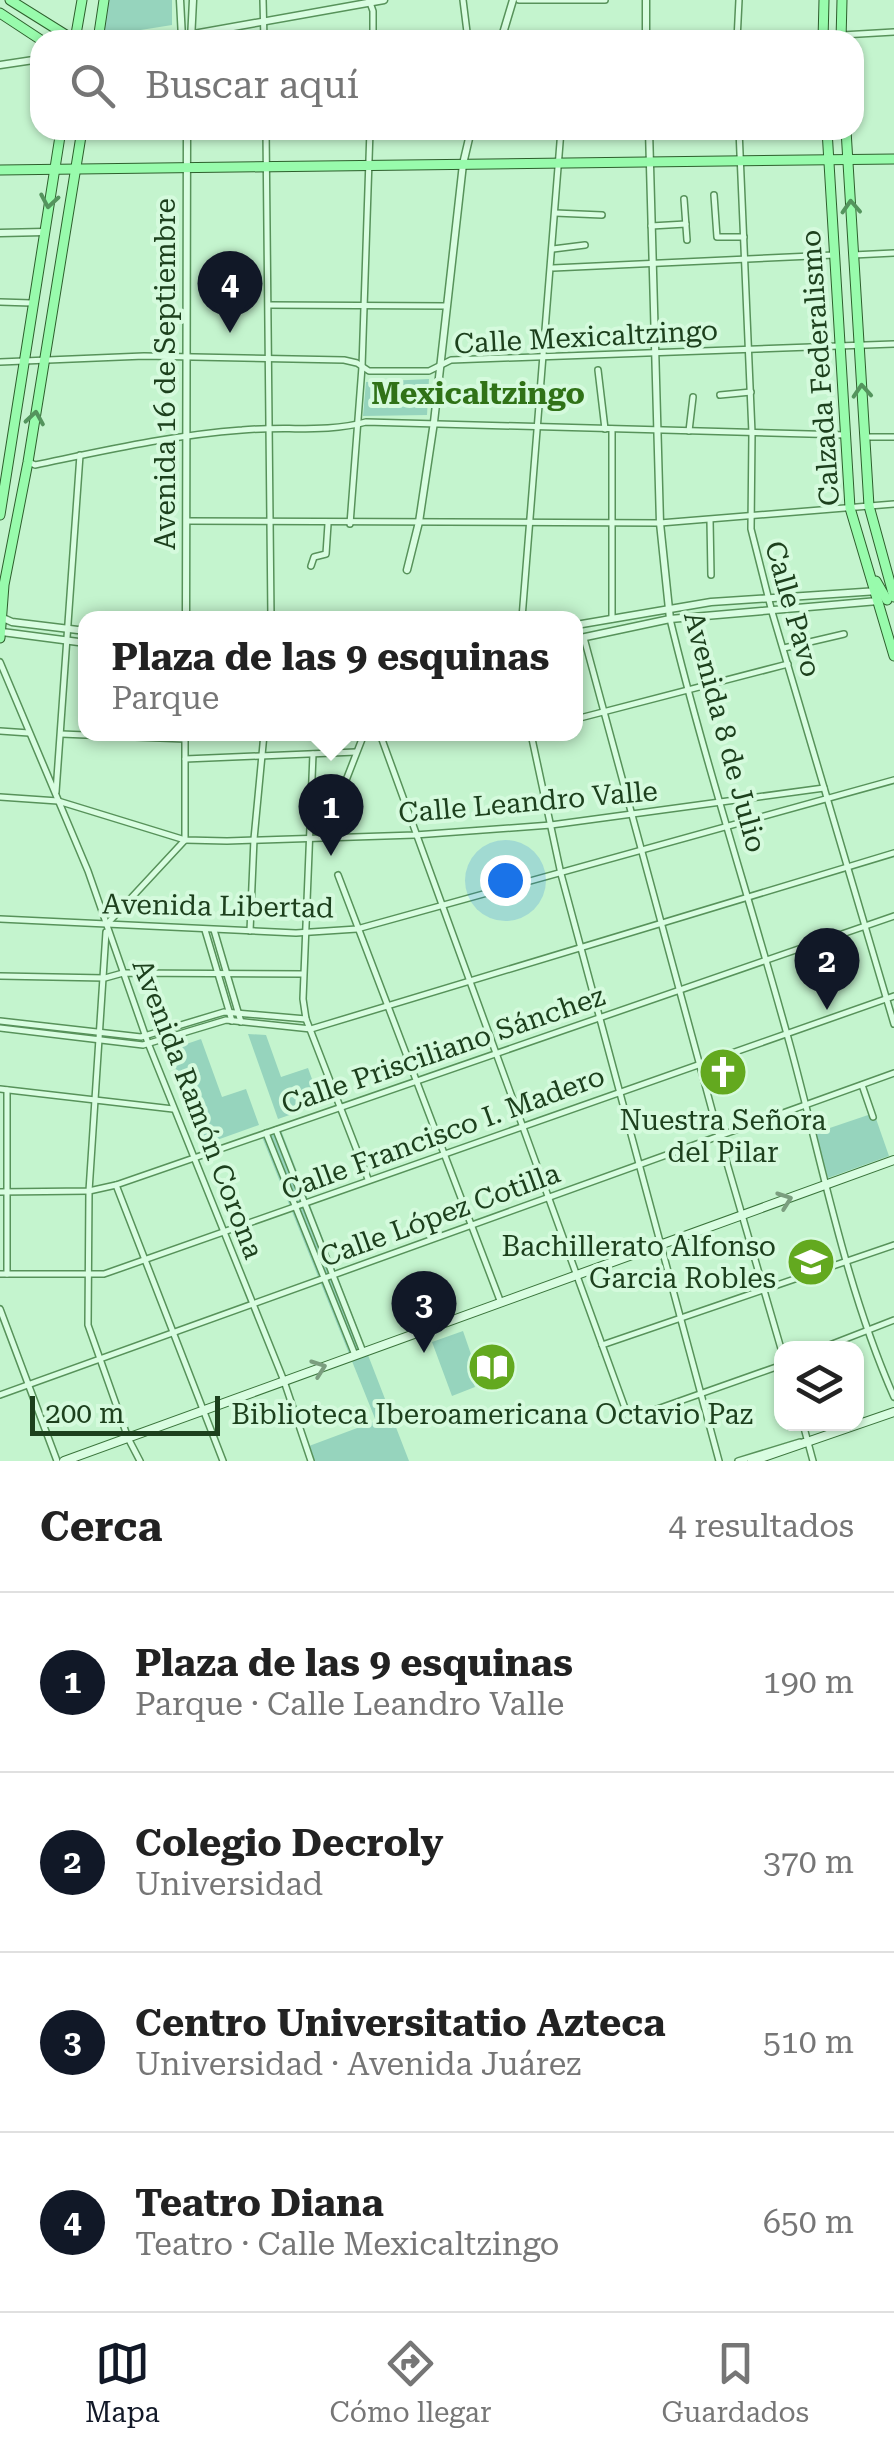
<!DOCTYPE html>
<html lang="es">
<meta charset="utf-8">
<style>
body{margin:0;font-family:"Roboto Serif",serif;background:#f2f2f2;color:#222}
.controls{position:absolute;right:30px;bottom:30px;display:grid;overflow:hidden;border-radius:20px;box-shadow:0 2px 8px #0004}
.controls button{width:90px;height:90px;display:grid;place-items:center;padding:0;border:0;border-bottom:2px solid #e0e0e0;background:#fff;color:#222;font:50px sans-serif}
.scale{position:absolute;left:30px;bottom:25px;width:190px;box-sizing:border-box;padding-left:10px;border:5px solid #1d401d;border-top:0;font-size:28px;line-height:35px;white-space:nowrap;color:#1d401d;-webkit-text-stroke:8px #d5fadd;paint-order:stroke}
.you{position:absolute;left:505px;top:880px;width:35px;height:35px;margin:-25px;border:8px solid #fff;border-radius:50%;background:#1a73e8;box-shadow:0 0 0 15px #1a73e833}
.badge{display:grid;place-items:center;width:65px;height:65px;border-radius:50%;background:#111827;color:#fff;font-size:32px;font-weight:700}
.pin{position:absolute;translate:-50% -82px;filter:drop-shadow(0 2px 5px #0008)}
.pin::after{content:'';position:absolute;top:52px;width:35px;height:30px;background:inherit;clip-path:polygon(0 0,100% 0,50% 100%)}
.popup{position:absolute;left:78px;top:611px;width:505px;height:130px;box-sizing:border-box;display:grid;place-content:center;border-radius:20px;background:#fff;filter:drop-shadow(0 2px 8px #0005);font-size:32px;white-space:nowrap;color:#767676}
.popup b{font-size:38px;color:#222}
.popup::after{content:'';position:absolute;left:50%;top:100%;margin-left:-20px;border:20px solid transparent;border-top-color:#fff}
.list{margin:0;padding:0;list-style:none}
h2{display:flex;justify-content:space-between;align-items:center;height:130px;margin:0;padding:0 40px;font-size:42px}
h2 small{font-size:32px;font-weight:400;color:#767676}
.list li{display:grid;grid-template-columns:65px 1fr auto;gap:30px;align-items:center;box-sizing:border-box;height:180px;padding:0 40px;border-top:2px solid #e0e0e0}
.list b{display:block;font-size:38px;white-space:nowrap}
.list p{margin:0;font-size:32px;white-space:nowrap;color:#767676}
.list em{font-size:32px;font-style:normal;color:#767676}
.icon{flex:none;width:55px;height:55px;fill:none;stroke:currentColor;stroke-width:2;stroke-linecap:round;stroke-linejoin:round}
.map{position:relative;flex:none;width:894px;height:1461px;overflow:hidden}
.search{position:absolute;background:#fff;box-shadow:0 2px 8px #0004;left:30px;right:30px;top:30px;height:110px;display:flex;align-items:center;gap:25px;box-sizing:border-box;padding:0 35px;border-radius:30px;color:#767676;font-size:38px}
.sheet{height:850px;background:#fff}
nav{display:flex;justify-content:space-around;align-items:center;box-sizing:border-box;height:140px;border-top:2px solid #e0e0e0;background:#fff;font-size:28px;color:#767676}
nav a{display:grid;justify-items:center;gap:5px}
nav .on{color:#111827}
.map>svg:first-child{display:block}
.green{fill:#96d4bd}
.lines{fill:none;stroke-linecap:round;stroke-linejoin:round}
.minor-casing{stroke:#57925a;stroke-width:8}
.tertiary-casing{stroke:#57925a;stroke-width:9}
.secondary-casing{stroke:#3a743b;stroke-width:10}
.primary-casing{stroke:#2d5f2c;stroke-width:11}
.minor{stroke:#d9fde1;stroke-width:5}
.tertiary{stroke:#d9fde1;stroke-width:6}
.secondary{stroke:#d9fde1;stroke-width:8}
.primary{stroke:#98fbac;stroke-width:9}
.oneway{stroke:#54945d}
.oneway2{stroke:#7b9e7f}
.labels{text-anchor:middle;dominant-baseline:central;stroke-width:8;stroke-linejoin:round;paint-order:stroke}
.street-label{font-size:28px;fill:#1d401d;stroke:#d5fadd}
.poi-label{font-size:28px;fill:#1d401d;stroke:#d5fadd}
.neighbourhood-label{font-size:30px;font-weight:bold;fill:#307217;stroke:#d5fadd}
</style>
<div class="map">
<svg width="894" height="1461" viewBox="0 0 894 1461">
<rect width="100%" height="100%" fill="#c4f4ce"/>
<g class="green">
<polygon points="108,0 172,0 172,25 103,36"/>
<polygon points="429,379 427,415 363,416 366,382"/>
<polygon points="248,1034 266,1035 281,1077 308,1068 321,1104 278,1119"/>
<polygon points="201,1039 222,1097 246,1089 259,1125 203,1145 169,1050"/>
<polygon points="874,1113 889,1156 828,1178 815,1133"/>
<polygon points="281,1130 409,1461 314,1461 309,1446 376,1421 262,1137"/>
<polygon points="463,1331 474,1363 467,1366 475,1387 452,1396 432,1342"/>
</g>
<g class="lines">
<g class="minor-casing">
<g id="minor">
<polyline points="263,0 264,40"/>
<polyline points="369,0 373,11 373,40"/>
<polyline points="463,0 468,40"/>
<polyline points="519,0 605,0"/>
<polyline points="842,35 894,32"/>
<polyline points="737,40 739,0"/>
<polyline points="754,40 823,35"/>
<polyline points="266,130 271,618"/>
<polyline points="739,130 752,433 751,529 772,612 894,1024"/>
<polyline points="714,195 717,237 744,237"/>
<polyline points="684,199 687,240"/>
<polyline points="555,213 602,215"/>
<polyline points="651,226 686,224"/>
<polyline points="553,249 585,245"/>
<polyline points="853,255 894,253"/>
<polyline points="553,268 834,255"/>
<polyline points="0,302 31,303"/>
<polyline points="269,305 447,306"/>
<polyline points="0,362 144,356 344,360 357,363 369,371 429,371 451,360 894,344"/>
<polyline points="598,370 605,429"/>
<polyline points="720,395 751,392"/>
<polyline points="612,429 612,619"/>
<polyline points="689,431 693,397"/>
<polyline points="867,437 894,437"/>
<path d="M29,462L35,465C103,451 172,435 242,430C283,426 326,433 366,422L846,435"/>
<polyline points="710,520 711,575"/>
<polyline points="187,521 660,523 894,504"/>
<polyline points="350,524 362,367 370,130"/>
<polyline points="311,566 314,557 326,554 328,524"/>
<polyline points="522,618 561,130"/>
<path d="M670,619C705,763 751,903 790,1045C822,1162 845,1286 894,1397"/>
<polyline points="584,638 719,1136 782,1352"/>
<polyline points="784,648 844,634"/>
<polyline points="0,662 88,871 148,1043 284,1381 311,1461"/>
<polyline points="576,719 788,664"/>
<polyline points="0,731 29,733"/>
<polyline points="61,734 185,739"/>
<polyline points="185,734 185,840"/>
<polyline points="380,734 629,1419 782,1365"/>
<polyline points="531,734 561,874 719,1461"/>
<polyline points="313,754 303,999 306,1019 368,1179"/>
<polyline points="185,759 356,752"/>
<polyline points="56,792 80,455"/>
<polyline points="0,797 58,801 185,840 227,841 415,835 551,825 824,788"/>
<polyline points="333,835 336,806 364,734"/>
<polyline points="338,875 501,1303"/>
<polyline points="0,919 296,933 357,929 894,780"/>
<polyline points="107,924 185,840"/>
<polyline points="205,930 232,1021"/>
<polyline points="214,930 241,1022"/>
<polyline points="250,931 254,839 264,734"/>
<polyline points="106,932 89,1191 88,1325 128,1438 140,1461"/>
<polyline points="0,976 105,978 123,973 303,974"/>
<polyline points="0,1021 141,1037 224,1012 306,1019"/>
<polyline points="0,1028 143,1045 226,1020 311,1029 894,853"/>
<polyline points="862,1085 873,1117"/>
<polyline points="0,1089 173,1109"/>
<polyline points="276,1130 363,1352"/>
<polyline points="266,1133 355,1355"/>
<polyline points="116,1185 223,1461"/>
<polyline points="0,1192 89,1191 116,1185 894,916"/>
<polyline points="0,1274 104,1274 894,996"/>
<polyline points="7,1274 7,1090"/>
<polyline points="0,1309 57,1461"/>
<polyline points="602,1345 894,1245"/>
<polyline points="822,1348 894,1320"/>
<polyline points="0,1395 894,1073"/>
<polyline points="803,1424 813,1461"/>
<polyline points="738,1461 800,1442"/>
</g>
</g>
<g class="tertiary-casing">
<g id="tertiary">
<polyline points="180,0 182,38"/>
<polyline points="646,0 646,40"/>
<polyline points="160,40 384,0"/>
<polyline points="191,40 193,0"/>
<polyline points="501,40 513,0"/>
<polyline points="0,65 40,59"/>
<polyline points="649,130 660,523 670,619"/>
<polyline points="0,233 44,232"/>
<polyline points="407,570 419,522 434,422 463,164 471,130"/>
<polyline points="3,618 12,622 86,631"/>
<polyline points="186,618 187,130"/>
<polyline points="576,625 711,602 878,591"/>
<polyline points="2,632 86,643"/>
<polyline points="576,639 670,619 878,601"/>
</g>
</g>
<g class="secondary-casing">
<g id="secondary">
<polyline points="64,1461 894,1160"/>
<polyline points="752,1461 894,1412"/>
</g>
</g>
<g class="primary-casing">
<g id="primary">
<polyline points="10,0 74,40"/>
<polyline points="0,13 41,40"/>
<polyline points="75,40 82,0"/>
<polyline points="98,40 104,0"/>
<polyline points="823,40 824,0"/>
<polyline points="841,40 842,0"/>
<polyline points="827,130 850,508 894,656"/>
<polyline points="846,130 869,506 894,597"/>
<polyline points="0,170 894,159"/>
<polyline points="0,515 61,130"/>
<polyline points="876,581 887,600"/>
<polyline points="0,638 4,585 28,462 82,130"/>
</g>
</g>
<use href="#minor" class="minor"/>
<use href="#tertiary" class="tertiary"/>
<use href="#secondary" class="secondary"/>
<use href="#primary" class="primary"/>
</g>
<defs><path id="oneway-chevron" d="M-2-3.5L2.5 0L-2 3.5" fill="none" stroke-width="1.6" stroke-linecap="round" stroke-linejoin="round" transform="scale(2.5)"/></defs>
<g class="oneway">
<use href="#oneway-chevron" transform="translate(49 201) rotate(100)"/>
<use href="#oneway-chevron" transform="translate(851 207) rotate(-93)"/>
<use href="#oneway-chevron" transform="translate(862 391) rotate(-94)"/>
<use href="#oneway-chevron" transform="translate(35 418) rotate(-81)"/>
</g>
<g class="oneway2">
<use href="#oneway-chevron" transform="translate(785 1200) rotate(-20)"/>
<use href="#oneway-chevron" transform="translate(319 1368) rotate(-20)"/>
</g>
<defs>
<g id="church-disc" transform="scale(2.5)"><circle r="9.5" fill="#63a91f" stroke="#d5fadd"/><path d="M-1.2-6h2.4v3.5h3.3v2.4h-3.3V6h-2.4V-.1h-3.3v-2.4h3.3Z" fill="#fff"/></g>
<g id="university-disc" transform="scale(2.5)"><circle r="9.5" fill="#63a91f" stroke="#d5fadd"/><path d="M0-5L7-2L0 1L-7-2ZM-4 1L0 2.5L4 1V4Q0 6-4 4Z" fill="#fff"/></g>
<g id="library-disc" transform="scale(2.5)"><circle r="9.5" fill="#63a91f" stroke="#d5fadd"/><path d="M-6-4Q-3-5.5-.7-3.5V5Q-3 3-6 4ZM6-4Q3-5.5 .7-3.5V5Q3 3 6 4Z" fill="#fff"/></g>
</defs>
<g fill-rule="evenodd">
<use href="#church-disc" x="723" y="1072"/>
<use href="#university-disc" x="811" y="1262"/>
<use href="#library-disc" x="492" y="1367"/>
</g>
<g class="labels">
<g class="street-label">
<text transform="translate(586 337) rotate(-3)">Calle Mexicaltzingo</text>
<text transform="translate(820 368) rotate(-94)">Calzada Federalismo</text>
<text transform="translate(165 374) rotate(-90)">Avenida 16 de Septiembre</text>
<text transform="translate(793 609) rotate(74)">Calle Pavo</text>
<text transform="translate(725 732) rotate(75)">Avenida 8 de Julio</text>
<text transform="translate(528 802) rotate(-5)">Calle Leandro Valle</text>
<text transform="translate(218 906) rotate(1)">Avenida Libertad</text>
<text transform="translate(443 1050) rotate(-19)">Calle Prisciliano Sánchez</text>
<text transform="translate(198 1109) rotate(69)">Avenida Ramón Corona</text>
<text transform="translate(443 1133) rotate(-20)">Calle Francisco I. Madero</text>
<text transform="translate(440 1215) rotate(-20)">Calle López Cotilla</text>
</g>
<g class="poi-label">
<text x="723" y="1120">Nuestra Señora<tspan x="723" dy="32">del Pilar</tspan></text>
<text x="776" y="1246" text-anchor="end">Bachillerato Alfonso<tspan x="776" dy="32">Garcia Robles</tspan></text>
<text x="492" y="1414">Biblioteca Iberoamericana Octavio Paz</text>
</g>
<g class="neighbourhood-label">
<text x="478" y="393">Mexicaltzingo</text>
</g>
</g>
</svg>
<div class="controls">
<button><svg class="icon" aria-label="layers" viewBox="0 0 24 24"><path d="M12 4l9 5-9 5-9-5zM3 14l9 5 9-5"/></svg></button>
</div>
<div class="scale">200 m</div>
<div class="you"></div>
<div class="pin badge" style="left:331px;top:856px">1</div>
<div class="popup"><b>Plaza de las 9 esquinas</b>Parque</div>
<div class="pin badge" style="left:827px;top:1010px">2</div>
<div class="pin badge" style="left:424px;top:1353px">3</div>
<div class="pin badge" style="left:230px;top:333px">4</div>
<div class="search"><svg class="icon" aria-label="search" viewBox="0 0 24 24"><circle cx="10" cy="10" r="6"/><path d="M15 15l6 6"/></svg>Buscar aquí</div>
</div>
<section class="sheet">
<h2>Cerca<small>4 resultados</small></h2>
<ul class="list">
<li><span class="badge">1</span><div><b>Plaza de las 9 esquinas</b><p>Parque · Calle Leandro Valle</p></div><em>190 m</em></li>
<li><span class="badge">2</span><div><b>Colegio Decroly</b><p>Universidad</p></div><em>370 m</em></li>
<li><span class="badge">3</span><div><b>Centro Universitatio Azteca</b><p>Universidad · Avenida Juárez</p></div><em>510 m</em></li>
<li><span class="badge">4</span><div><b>Teatro Diana</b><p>Teatro · Calle Mexicaltzingo</p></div><em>650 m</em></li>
</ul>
</section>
<nav>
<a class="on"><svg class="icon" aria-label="map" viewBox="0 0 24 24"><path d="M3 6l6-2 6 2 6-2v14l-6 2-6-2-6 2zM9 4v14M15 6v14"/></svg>Mapa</a>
<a><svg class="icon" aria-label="directions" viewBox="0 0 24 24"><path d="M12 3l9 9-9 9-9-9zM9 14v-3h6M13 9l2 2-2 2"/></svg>Cómo llegar</a>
<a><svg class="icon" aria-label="saved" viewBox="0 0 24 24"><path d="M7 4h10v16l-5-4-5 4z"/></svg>Guardados</a>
</nav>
